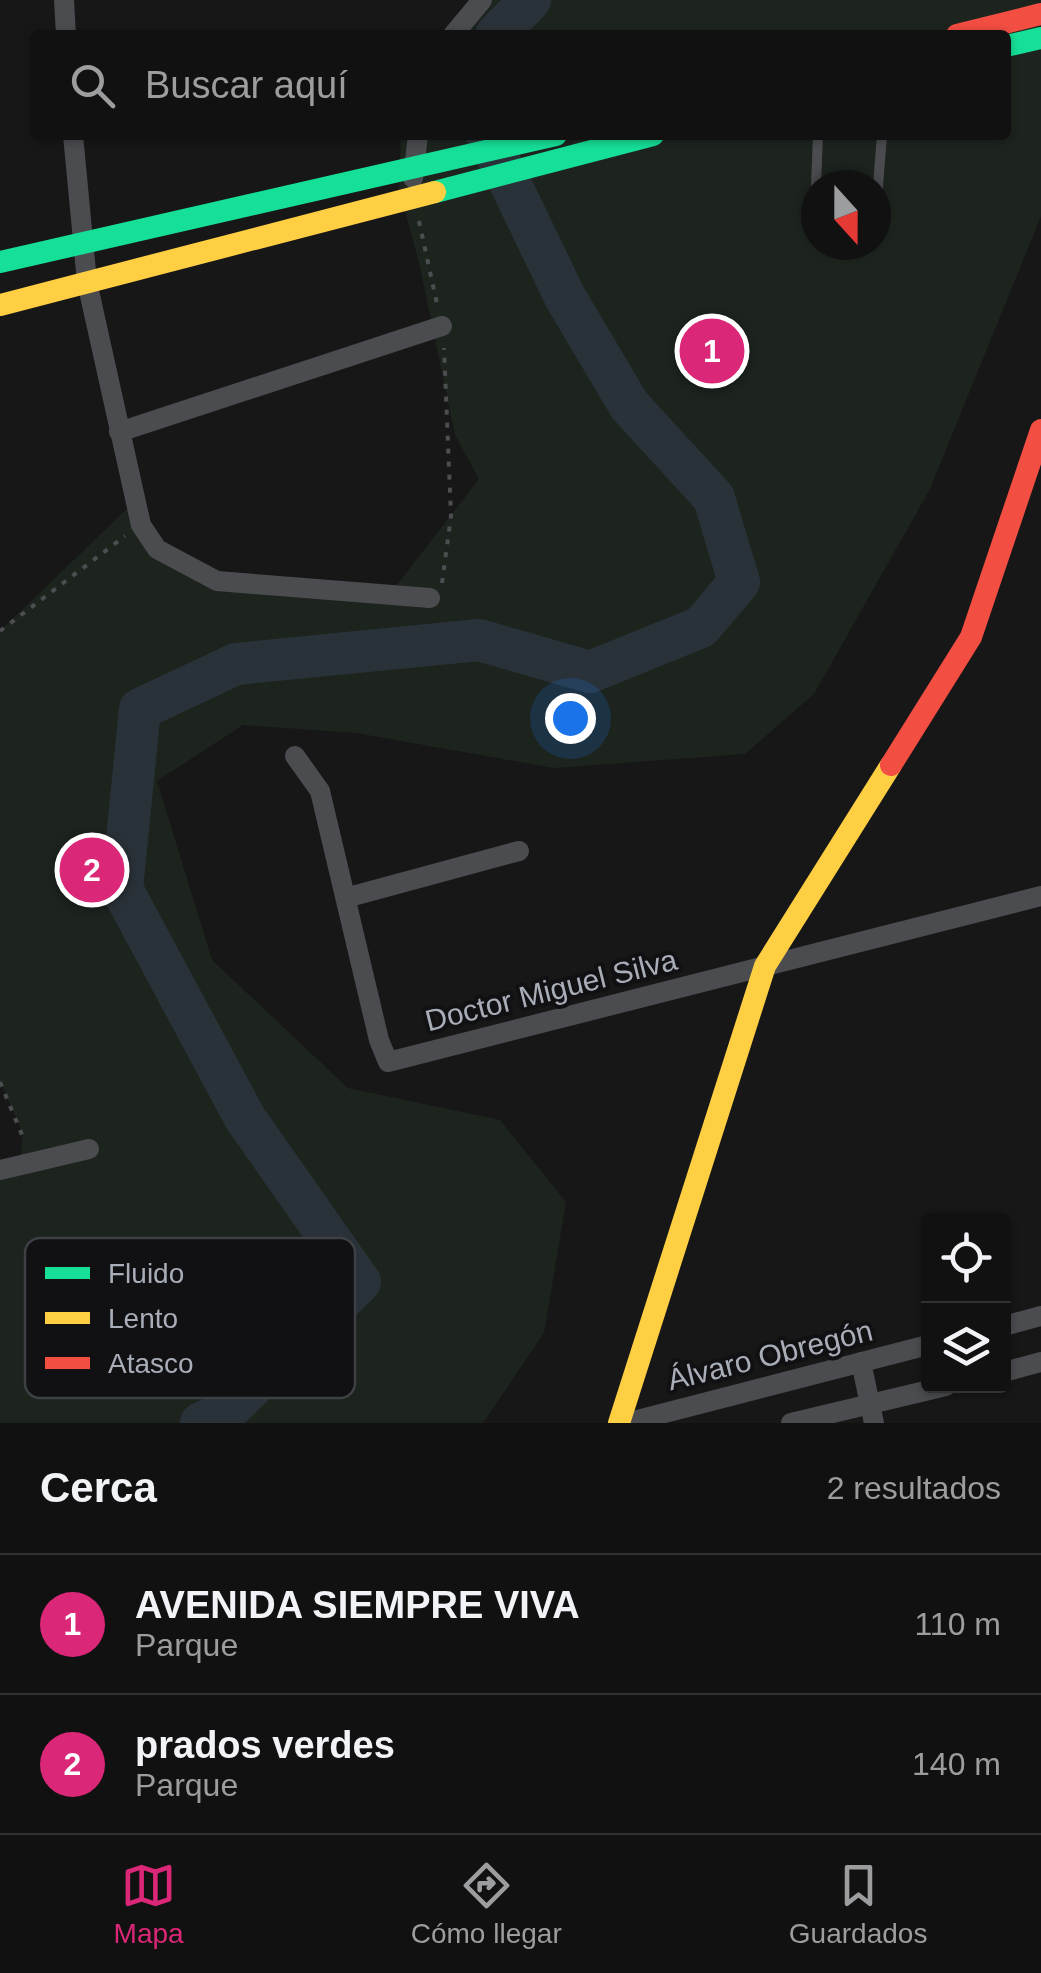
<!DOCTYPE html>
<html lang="es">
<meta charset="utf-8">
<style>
body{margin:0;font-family:Arial,sans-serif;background:#1e1f1f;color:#f1f3f6}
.controls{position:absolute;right:30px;bottom:30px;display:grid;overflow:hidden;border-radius:10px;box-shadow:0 2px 8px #0004}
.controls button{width:90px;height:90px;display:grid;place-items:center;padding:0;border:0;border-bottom:2px solid #303131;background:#111;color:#f1f3f6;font:50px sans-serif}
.compass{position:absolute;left:801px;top:170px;width:90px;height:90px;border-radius:50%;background:#111;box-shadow:0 2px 8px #0004;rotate:159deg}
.you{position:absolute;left:570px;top:718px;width:35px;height:35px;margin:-25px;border:8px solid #fff;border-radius:50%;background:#1a73e8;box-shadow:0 0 0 15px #1a73e833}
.badge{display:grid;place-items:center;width:65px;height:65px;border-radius:50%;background:#db2777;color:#fff;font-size:32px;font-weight:700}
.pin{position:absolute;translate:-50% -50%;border:5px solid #fff;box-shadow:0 2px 10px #0006}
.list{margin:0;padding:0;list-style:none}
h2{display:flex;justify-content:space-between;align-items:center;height:130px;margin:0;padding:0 40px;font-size:42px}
h2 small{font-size:32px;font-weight:400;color:#9c9d9f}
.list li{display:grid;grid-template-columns:65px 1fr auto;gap:30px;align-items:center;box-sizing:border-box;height:140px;padding:0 40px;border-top:2px solid #303131}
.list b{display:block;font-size:38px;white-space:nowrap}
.list p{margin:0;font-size:32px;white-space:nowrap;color:#9c9d9f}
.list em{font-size:32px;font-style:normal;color:#9c9d9f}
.icon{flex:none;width:55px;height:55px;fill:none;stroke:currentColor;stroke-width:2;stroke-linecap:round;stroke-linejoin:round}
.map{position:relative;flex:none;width:1041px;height:1423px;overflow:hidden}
.search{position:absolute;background:#111;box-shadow:0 2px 8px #0004;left:30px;right:30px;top:30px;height:110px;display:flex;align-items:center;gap:25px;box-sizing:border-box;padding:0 35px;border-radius:10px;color:#9c9d9f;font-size:38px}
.sheet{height:410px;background:#111}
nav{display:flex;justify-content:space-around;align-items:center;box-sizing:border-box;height:140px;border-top:2px solid #303131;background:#111;font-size:28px;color:#9c9d9f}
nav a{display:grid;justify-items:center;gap:5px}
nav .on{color:#db2777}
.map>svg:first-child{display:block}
.green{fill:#1d241e;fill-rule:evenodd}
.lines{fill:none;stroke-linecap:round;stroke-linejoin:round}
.river{stroke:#2a3239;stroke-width:42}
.path{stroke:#4d4e52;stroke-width:4;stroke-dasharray:5 8;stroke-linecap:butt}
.lane{stroke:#4b4c50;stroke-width:10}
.street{stroke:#4b4c50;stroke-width:20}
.fast{stroke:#16e098;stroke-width:22}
.slow{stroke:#ffcf43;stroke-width:22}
.jam{stroke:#f24e42;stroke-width:22}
.labels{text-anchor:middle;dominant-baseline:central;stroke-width:8;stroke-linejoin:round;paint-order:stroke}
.street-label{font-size:30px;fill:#a8adb8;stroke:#111113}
.key{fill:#111113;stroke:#3e4045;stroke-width:2.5}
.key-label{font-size:28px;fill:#a8adb8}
</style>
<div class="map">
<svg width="1041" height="1423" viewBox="0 0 1041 1423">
<rect width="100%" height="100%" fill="#171717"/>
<path class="green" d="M488,0H1041V216L930,489L814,694L745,754L554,768L356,733L243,725L157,781L212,960L348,1088L500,1120L566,1202L544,1333L483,1423H0V1167L20,1161L23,1134L0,1081V631L133,503L164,551L228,580L386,599L479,479L455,435L420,267L399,188L401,135H1006V35H456ZM816,185H876V245H816Z"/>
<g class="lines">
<g class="river">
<polyline points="496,35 530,0"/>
<polyline points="201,1423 227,1411 360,1282 245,1118 122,889 140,709 236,664 479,640 590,672 701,627 739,582 714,498 629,405 565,297 487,135"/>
</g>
<g class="path">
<polyline points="419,221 437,304"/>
<polyline points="442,583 451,516 444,348"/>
<polyline points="0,631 125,536"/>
<polyline points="0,1082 25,1142"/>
</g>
<g class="lane">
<polyline points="816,185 818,135"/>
<polyline points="816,187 816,214"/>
<polyline points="876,211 882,135"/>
</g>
<g class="street">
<polyline points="64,0 66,35"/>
<polyline points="453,35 482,0"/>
<polyline points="73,135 87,282 141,525 157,549 217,581 430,598"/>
<polyline points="413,178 418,135"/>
<polyline points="119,432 442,326"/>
<polyline points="295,756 320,791 379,1040 388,1062 1041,896"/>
<polyline points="349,897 519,851"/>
<polyline points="0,1170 89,1149"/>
<polyline points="1004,1326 1041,1316"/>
<polyline points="861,1362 874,1423"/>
<polyline points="1004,1372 1041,1362"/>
<polyline points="626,1423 928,1345"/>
<polyline points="791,1423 946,1386"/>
</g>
<g class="fast">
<polyline points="1006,46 1041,38"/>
<polyline points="435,192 653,135"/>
<polyline points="0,262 556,135"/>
</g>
<g class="slow">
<polyline points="0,305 435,192"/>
<polyline points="619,1423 765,966 891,765"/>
</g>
<g class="jam">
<polyline points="957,35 1041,14"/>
<polyline points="891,765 971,637 1041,430"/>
</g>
</g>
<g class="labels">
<g class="street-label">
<text transform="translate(551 990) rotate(-14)">Doctor Miguel Silva</text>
<text transform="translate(770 1355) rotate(-14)">Álvaro Obregón</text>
</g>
</g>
<rect x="25" y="1238" width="330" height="160" rx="15" class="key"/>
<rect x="45" y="1267" width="45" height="12" fill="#16e098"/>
<rect x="45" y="1312" width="45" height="12" fill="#ffcf43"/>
<rect x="45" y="1357" width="45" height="12" fill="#f24e42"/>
<g class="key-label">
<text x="108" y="1283">Fluido</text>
<text x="108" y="1328">Lento</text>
<text x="108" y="1373">Atasco</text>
</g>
</svg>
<div class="controls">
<button><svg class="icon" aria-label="locate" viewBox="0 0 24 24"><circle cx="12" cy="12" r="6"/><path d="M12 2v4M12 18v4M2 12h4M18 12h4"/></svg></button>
<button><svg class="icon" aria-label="layers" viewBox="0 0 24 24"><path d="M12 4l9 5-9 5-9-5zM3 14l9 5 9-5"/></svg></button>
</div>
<svg class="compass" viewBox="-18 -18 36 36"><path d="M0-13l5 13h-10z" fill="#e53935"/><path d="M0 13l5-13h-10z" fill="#9c9d9f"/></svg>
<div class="you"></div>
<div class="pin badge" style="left:712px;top:351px">1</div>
<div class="pin badge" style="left:92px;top:870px">2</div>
<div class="search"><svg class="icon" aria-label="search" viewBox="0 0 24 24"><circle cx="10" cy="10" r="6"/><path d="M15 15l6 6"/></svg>Buscar aquí</div>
</div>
<section class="sheet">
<h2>Cerca<small>2 resultados</small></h2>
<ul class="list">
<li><span class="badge">1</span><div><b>AVENIDA SIEMPRE VIVA</b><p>Parque</p></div><em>110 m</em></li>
<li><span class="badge">2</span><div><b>prados verdes</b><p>Parque</p></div><em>140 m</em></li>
</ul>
</section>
<nav>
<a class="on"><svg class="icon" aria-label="map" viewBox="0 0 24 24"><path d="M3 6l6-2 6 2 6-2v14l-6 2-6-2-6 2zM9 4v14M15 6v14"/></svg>Mapa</a>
<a><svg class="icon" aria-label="directions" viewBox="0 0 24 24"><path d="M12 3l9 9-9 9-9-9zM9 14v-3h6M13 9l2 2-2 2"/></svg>Cómo llegar</a>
<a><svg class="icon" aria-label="saved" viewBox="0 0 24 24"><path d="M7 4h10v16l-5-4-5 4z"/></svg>Guardados</a>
</nav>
